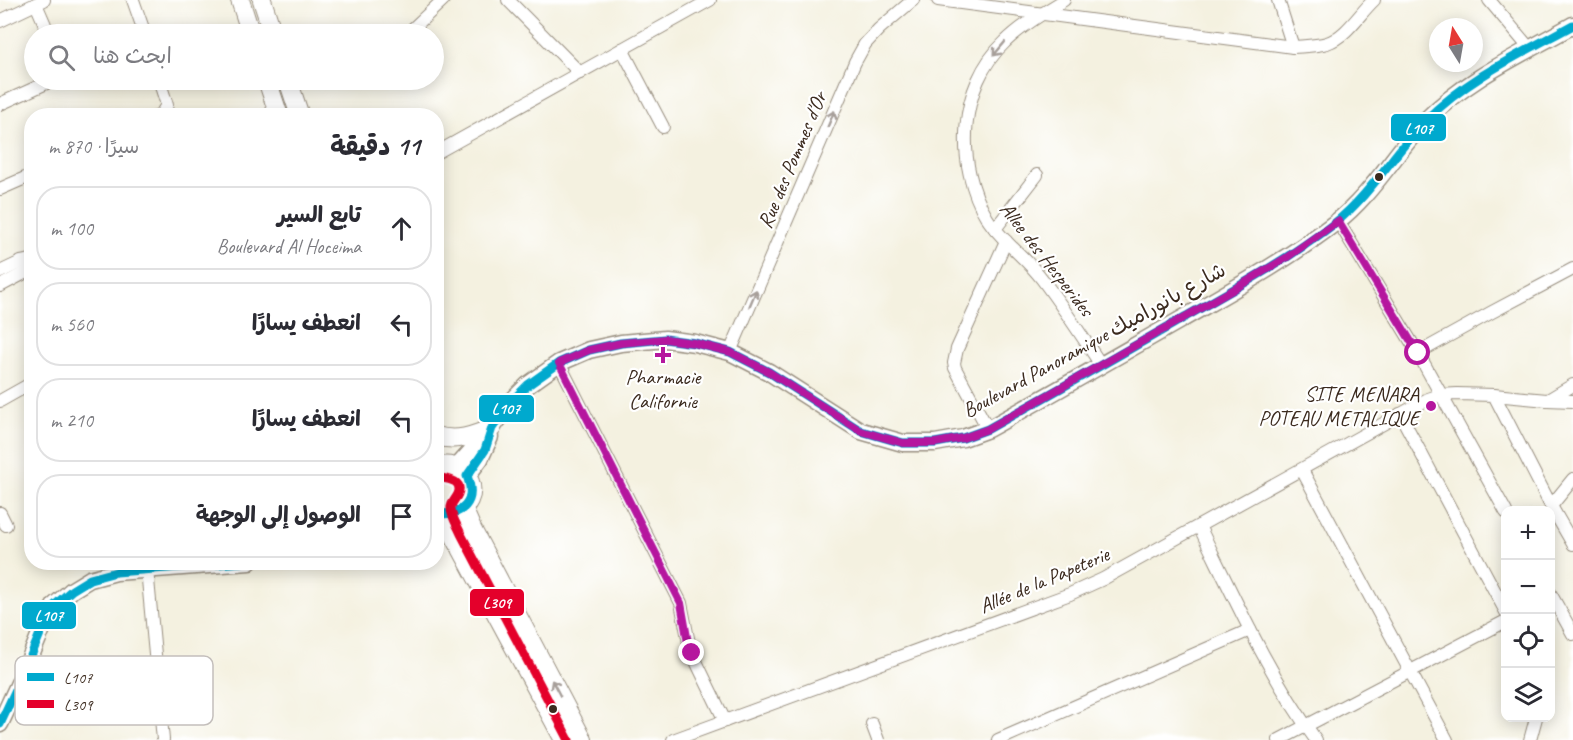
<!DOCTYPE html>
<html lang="ar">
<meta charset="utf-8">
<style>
body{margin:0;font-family:Caveat,"Playpen Sans Arabic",sans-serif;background:#f7f7f7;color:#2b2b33;direction:rtl}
.controls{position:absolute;right:18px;bottom:18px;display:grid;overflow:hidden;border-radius:12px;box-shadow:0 3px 15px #0003}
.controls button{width:54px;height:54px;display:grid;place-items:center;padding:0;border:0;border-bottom:2px solid #e1e1e2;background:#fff;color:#2b2b33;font:30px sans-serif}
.compass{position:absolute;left:1429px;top:18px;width:54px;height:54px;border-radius:50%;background:#fff;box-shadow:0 3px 15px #0003;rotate:349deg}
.stop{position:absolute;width:18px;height:18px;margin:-14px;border:4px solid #b5179e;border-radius:50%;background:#fff}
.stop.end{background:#b5179e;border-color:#fff;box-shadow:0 2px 6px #0008}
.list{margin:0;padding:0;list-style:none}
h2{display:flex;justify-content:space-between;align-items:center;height:78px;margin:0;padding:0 24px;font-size:26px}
h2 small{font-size:20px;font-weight:400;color:#7c7c81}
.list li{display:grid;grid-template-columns:39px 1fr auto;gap:18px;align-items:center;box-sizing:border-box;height:84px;margin:0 12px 12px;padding:0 12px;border:2px solid #e1e1e2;border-radius:24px}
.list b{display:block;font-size:22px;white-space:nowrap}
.list p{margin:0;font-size:20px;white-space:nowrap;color:#7c7c81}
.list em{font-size:20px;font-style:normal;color:#7c7c81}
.icon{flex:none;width:33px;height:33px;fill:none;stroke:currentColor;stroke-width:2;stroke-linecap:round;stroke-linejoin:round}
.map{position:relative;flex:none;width:1573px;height:740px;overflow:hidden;direction:ltr}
.search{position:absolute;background:#fff;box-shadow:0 3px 15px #0003;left:24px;top:24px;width:420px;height:66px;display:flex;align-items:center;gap:15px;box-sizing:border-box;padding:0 21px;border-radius:33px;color:#7c7c81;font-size:22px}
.panel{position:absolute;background:#fff;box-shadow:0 3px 15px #0003;left:24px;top:108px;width:420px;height:462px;border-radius:24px;direction:rtl}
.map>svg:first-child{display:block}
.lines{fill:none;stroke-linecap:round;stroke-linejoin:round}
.minor-casing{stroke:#988e7f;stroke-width:14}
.secondary-casing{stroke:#988e7f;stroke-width:19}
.primary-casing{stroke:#988e7f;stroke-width:20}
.minor{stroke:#fff;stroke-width:12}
.secondary{stroke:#fff;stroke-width:16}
.primary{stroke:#fff;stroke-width:18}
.bus-1-casing{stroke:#fff;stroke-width:14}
.bus-2-casing{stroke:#fff;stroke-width:14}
.bus-1{stroke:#00a9ce;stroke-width:9}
.bus-2{stroke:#e4002b;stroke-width:9}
.oneway{stroke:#a79f9a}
.route{stroke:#b5179e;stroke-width:8}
.bus-dot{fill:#3b2a1e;stroke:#fff;stroke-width:2}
.poi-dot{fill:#b5179e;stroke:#fff;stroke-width:2}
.labels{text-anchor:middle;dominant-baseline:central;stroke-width:4.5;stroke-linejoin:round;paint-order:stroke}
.street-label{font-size:21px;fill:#3b2a1e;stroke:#fff}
.poi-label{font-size:21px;fill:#3b2a1e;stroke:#fff}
.key{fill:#fff;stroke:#c4bfbc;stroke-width:1.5}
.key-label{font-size:16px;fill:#3b2a1e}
.line-badge{stroke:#fff;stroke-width:2}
.badge-label{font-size:16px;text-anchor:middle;font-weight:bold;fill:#fff}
</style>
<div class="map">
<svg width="1573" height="740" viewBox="0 0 1573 740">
<rect width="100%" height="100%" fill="#fff"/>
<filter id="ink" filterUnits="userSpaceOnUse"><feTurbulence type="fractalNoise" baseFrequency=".0167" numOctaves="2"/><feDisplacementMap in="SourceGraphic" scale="12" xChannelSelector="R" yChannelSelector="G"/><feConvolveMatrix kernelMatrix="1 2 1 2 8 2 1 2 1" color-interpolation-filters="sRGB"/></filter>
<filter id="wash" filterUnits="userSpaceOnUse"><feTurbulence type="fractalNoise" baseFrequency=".008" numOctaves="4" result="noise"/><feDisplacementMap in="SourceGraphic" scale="24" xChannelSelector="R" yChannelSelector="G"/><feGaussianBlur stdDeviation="1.35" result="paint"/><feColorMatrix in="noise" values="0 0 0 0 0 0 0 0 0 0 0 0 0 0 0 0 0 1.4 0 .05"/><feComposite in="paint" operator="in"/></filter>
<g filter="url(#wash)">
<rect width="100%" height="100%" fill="#f4f1e0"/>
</g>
<g filter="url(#ink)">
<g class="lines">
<g class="minor-casing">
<g id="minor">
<polyline points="133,0 145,34"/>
<polyline points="508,0 580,73"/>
<path d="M938,0L1293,47C1305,46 1316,46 1327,43C1347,36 1359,14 1374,0"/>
<path d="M1064,0C1044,13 1022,25 1005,42C958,86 955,165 987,218C1002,242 1026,257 1042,279C1063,307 1082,336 1101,365"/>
<polyline points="1278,0 1293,47"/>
<polyline points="1489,0 1530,49"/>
<polyline points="36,4 49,34"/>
<polyline points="0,21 44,0"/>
<polyline points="407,34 443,0"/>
<polyline points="622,49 663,127"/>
<polyline points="0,104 53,80"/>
<polyline points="157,116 162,113 167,105 159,80"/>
<polyline points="436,153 710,0"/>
<polyline points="0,189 32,175"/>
<polyline points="1338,221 1418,353 1506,512"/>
<polyline points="995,229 1037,175"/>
<polyline points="0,272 21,262 32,260"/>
<polyline points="0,286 32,269"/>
<polyline points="730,352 855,62 865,44 879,29 913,0"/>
<polyline points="1418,353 1492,312 1573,269"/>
<polyline points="559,363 681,603 689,643 692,653 725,721"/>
<polyline points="1494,395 1551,506 1573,544"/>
<polyline points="1548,400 1573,385"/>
<polyline points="0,401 32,383"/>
<polyline points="1400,414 1506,612"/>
<polyline points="988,429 955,368 954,363 957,349 1006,241"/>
<polyline points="1302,470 1447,740"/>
<polyline points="1551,506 1573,479"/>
<polyline points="0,513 6,525"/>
<path d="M1199,526C1235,599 1268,674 1316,740"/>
<polyline points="147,569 163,740"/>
<polyline points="1550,593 1573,634"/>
<polyline points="872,724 878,740"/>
<polyline points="673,740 1070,594 1103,579 1428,399 1440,395 1457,394 1494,395 1547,400 1573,401"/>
<polyline points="998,740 1250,630"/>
<polyline points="1279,740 1506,621"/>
<polyline points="1530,740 1536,718"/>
</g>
</g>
<g class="secondary-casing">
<g id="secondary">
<path d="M457,467L492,428L511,402L528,385L559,363L589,350L621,343L665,339L695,343L730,352L769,372L861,431L903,443H935L963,438L988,429C1053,393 1117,356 1182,319C1234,289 1287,260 1335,223C1371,196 1394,154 1425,121C1466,79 1522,54 1573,25"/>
<polyline points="467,476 480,459 490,437"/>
<polyline points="0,724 26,668 44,624 55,605 72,590 90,579 116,572 249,562"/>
</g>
</g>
<g class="primary-casing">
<g id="primary">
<polyline points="240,0 251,34"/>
<polyline points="262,0 273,34"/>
<polyline points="267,80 279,116"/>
<polyline points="288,80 300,116"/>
<path d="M436,436C457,442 473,436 492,428"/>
<path d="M436,467C471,457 486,501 453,514"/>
<polyline points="463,508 472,529 583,740"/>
<polyline points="443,515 564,740"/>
</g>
</g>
<use href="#minor" class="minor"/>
<use href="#secondary" class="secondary"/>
<use href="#primary" class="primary"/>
<g class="bus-1-casing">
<g id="bus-1">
<path d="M436,513C463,517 477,502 467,476L485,450L492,428L511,402L528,385L559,363L589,350L621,343L665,339L695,343L730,352L769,372L861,431L903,443H935L963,438L988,429C1054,392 1120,355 1185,317C1236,288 1289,259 1335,223C1371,194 1393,154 1425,121C1466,79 1522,53 1573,25"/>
<polyline points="0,724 26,668 44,624 55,605 72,590 90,579 116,572 242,562"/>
</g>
</g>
<g class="bus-2-casing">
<path id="bus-2" d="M436,477C445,479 464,479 458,494C456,499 452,501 451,507C450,515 458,526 461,534L569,740"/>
</g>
<use href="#bus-1" class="bus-1"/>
<use href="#bus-2" class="bus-2"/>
</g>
<defs><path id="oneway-shaft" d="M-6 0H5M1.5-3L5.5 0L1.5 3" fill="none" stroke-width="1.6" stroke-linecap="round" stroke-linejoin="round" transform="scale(1.5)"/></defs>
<g class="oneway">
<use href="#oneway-shaft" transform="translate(999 49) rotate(130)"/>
<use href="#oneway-shaft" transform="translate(831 119) rotate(-67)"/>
<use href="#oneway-shaft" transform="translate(753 298) rotate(-67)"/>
<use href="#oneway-shaft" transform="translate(556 688) rotate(-118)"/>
</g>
</g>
<g class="lines" filter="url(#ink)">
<polyline class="route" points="692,653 688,643 681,603 559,363 589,350 621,343 665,339 694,343 730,352 769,372 861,431 903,443 935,443 963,438 988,429 1236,288 1286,258 1338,221 1418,353"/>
</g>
<g class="bus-dot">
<circle cx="1379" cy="177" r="5"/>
<circle cx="553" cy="709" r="5"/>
</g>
<g class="poi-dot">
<path d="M660 346h6v6h6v6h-6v6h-6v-6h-6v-6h6z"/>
<circle cx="1431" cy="406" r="6"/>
</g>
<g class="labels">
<g class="street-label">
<text transform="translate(792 160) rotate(-67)">Rue des Pommes d'Or</text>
<text transform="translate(1047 259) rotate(52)">Allee des Hesperides</text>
<text transform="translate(1094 340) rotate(-29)">Boulevard Panoramique شارع بانوراميك</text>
<text transform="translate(1044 580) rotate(-23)">Allée de la Papeterie</text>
</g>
<g class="poi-label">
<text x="663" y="377">Pharmacie<tspan x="663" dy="24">Californie</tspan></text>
<text x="1419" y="394" text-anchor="end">SITE MENARA<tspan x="1419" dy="24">POTEAU METALIQUE</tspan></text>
</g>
</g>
<rect x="15" y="656" width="198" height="69" rx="9" class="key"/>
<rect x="27" y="673" width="27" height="8" fill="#00a9ce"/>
<rect x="27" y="700" width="27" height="8" fill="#e4002b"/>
<g class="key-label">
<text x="64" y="683">L107</text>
<text x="64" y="710">L309</text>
</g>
<g class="line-badge">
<rect x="1390" y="113" width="57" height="29" rx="6" fill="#00a9ce"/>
<rect x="478" y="394" width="57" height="29" rx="6" fill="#00a9ce"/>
<rect x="469" y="588" width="56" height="29" rx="6" fill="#e4002b"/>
<rect x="21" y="601" width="56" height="29" rx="6" fill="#00a9ce"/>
</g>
<g class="badge-label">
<text x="1419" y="134">L107</text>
<text x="506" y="414">L107</text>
<text x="497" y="608">L309</text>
<text x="49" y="621">L107</text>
</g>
</svg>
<div class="controls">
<button>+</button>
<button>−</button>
<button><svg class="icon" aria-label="locate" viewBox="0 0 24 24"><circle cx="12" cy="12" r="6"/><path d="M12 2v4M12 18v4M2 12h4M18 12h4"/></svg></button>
<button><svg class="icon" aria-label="layers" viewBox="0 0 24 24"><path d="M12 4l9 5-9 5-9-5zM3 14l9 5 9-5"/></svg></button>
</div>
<svg class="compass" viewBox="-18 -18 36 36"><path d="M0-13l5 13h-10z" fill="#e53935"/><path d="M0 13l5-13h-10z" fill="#7c7c81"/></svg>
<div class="stop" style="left:1418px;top:353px"></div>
<div class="stop end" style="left:692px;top:653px"></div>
<div class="search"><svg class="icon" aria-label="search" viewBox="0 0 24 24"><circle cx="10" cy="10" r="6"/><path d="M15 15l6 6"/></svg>ابحث هنا</div>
<section class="panel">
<h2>11 دقيقة<small>سيرًا · 870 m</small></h2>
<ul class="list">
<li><svg class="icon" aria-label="ahead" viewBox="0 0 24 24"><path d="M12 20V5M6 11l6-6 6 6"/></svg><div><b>تابع السير</b><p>Boulevard Al Hoceima</p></div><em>100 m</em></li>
<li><svg class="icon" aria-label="left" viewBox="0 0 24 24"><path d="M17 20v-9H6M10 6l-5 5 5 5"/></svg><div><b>انعطف يسارًا</b></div><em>560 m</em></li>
<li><svg class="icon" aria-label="left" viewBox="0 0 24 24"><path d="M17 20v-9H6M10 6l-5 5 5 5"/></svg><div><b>انعطف يسارًا</b></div><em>210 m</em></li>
<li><svg class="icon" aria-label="arrive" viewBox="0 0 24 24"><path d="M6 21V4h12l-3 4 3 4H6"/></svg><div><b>الوصول إلى الوجهة</b></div></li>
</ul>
</section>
</div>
